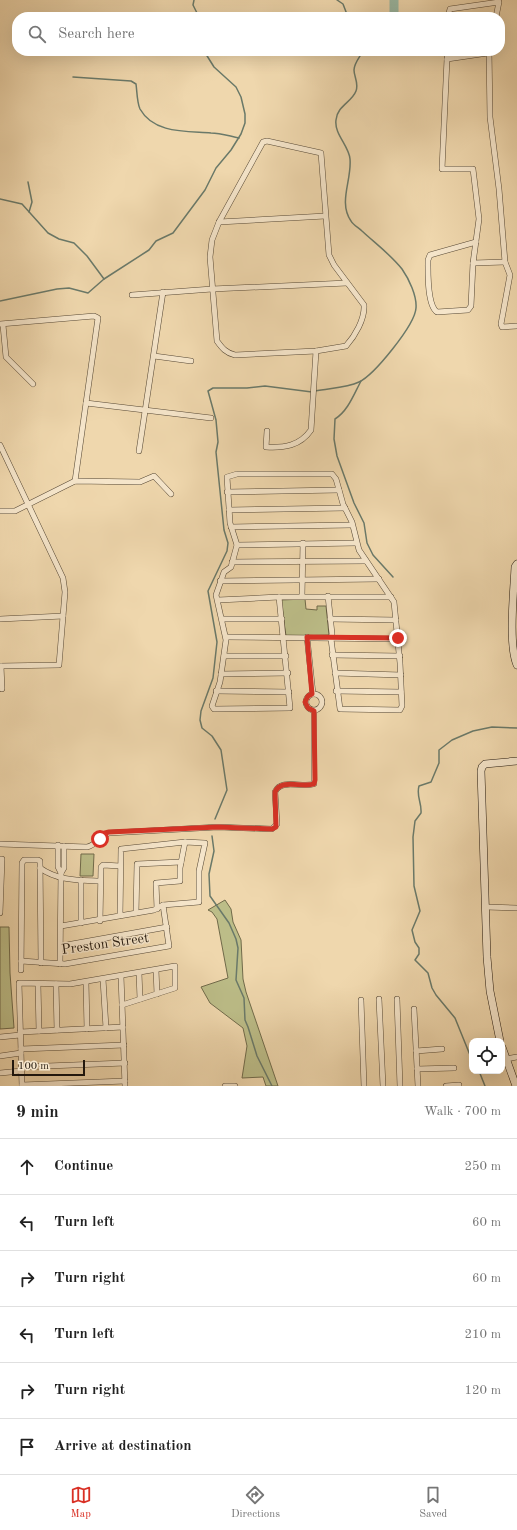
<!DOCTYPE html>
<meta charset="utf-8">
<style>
body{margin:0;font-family:"Old Standard TT",serif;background:#f6f6f6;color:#222}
.controls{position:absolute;right:12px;bottom:12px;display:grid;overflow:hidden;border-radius:8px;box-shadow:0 4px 16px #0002}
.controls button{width:36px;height:36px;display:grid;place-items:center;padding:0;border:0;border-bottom:1px solid #e0e0e0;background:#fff;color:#222;font:20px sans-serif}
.scale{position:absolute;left:12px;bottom:10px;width:73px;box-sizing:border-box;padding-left:4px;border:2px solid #23180d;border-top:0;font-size:11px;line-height:14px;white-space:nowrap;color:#23180d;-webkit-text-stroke:3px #f5e5ca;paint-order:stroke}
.stop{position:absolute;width:12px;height:12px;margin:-9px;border:3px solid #d93025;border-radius:50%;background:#fff}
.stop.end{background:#d93025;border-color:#fff;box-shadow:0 1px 4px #0008}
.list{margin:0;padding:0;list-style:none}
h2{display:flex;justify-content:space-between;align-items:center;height:52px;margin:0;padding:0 16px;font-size:17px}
h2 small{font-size:13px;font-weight:400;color:#767676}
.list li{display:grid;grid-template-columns:26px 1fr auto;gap:12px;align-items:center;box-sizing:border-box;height:56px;padding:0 16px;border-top:1px solid #e0e0e0}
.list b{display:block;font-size:15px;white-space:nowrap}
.list em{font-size:13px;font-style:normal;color:#767676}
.icon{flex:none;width:22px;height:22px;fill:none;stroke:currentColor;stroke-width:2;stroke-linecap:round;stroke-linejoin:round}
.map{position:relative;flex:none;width:517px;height:1086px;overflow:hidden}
.search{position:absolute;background:#fff;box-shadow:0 4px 16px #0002;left:12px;right:12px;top:12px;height:44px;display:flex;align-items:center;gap:10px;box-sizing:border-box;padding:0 14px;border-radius:16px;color:#767676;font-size:15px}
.sheet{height:388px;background:#fff}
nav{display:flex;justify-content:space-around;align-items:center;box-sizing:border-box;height:56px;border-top:1px solid #e0e0e0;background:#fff;font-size:11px;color:#767676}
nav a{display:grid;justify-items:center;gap:2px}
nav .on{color:#d93025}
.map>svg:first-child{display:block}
.green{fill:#bcbd88;stroke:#706a4a}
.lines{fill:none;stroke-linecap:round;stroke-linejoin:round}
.stream{stroke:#6a7969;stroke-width:1.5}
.river{stroke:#9abaa6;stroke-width:9}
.street-casing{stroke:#564835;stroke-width:6}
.secondary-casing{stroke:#23180d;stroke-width:8}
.street{stroke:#f5e5ca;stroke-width:5}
.secondary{stroke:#f5e5ca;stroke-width:7}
.route{stroke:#d93025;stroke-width:5}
.labels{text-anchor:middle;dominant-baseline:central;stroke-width:3;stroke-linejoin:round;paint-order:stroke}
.street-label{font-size:14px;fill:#23180d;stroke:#f5e5ca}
</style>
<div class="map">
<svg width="517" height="1086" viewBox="0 0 517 1086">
<rect width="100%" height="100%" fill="#efd7ad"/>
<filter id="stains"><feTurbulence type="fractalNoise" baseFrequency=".005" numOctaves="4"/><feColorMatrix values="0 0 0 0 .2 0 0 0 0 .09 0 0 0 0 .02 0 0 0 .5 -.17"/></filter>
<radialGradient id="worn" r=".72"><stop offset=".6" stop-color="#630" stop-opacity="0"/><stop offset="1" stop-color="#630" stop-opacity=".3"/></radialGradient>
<g class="green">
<polygon points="305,599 306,609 317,610 317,606 326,606 329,635 286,636 281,600"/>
<polygon points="81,854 94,854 93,876 80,876"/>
<polygon points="225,900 231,909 233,922 241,940 243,979 246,992 278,1086 266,1086 263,1077 242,1078 247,1046 243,1028 210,1003 201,987 228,978 217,919 212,912 208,910"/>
<polygon points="0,927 9,927 10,973 14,1028 0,1029"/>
</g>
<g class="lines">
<g class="stream">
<polyline points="194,0 193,5 199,17"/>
<polyline points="337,0 343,4 348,17"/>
<path d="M73,77L131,81L136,84C137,91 137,103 140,109C154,134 187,131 211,133C220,133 229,136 239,138"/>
<polyline points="28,182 32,202 29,212"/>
<polyline points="0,199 22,204 48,233 59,239 74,243 87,256 104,279"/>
<polyline points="0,301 57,289 69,288 88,293 104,279 149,250 156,241 173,233 205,190 216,168 231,150 241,134 245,123 245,114 241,97 236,87 214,67 204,51"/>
<path d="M361,381C354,394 348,411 335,419L334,439L337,456L354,503L364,523L367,543L373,555L393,577"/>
<path d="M315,391C330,388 346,388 359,382C374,375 415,325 416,308C417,296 409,279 402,269C390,254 376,244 362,231C359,228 353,225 351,221C338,202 352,180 350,159C349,146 334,134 336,120C337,106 352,102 356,91C359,83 354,77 354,70C354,63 360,57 363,51"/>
<polyline points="215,819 227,790 221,750 212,736 202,728 200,720 201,711 213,678 217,642 208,591 227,551 228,543 224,530 216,452 218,442 216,420 208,391 213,388 247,388 265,386 312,392"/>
<polyline points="212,836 214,851 209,874 210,896 229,923 236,939 238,948 236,980 244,998 245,1020 248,1027 257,1056 272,1086"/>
<path d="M472,1060L455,1018L436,995L432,988L428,973L415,960L419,954V948L415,942L412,930L420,911L414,886L413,837L415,821L421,813C422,803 416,796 419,786L431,782L439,763V750L452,740L473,731L492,727L517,728"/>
<polyline points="479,1071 485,1086"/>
</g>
<polyline class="river" points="394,17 394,0"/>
<g class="street-casing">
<g id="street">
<polyline points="448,17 450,9 499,2 496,17"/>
<polyline points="448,51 447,59 488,53"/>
<polyline points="489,51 490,117 499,189 505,262 510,275 501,324 502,327 517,326"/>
<polyline points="447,59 442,169 473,169 479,219 473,263 505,262"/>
<path d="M267,141L321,153L329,255L334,265L364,305C365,319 355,336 346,346L316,351L235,355C226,353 222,348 217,341L210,257L212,240L219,222L263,142Z"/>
<polyline points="219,222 325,216"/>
<path d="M473,263L471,306L468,310L437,312C427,305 428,273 428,260L430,255L476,242"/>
<polyline points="132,295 212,289 347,283"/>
<polyline points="0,324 94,316 98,318 75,481"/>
<polyline points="3,325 6,357 33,384"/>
<polyline points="154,356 191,361"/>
<polyline points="86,403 211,418"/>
<path d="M267,431L266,447C284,448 300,446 311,430L316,351"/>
<polyline points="0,445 63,578 65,592 59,665 0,666"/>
<polyline points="139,451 163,292"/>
<polyline points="227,492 339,490"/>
<polyline points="229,510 345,508"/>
<polyline points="0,511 15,511 75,481 140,482 154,476 171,494"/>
<polyline points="231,527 352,525"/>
<polyline points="237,545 356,543"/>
<polyline points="232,562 366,561"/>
<polyline points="220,581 379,579"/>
<polyline points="302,596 303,543"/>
<polyline points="279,597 290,708 214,709 212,706 220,682 226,640 216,595 224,572 231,567 237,545 230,523 227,477 237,474 332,474 336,479 343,504 352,522 359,550 394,602 400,663 402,706 400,710 340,709 331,639 332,634 328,596"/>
<polyline points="218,600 279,597 391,597"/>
<polyline points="0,619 63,616"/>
<polyline points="222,619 282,619"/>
<polyline points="330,619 396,620"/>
<polyline points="226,637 398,639"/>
<polyline points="307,637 313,694"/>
<polyline points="332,655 400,656"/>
<polyline points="224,656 286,656"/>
<polyline points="1,666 2,689"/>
<polyline points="335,673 401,675"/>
<polyline points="221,674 288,673"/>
<polyline points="216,691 289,692"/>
<polyline points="336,691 401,692"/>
<circle cx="314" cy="702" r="8"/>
<path d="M0,844L87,847C97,845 100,835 109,833L218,827L272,829L277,824L275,792C281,778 302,788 314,784V711"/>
<polyline points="58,845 58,867 61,873"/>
<polyline points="0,859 2,859 0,913"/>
<path d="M40,868C58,881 79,880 100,881"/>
<polyline points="486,907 517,908"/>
<polyline points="157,909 156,883 180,881 180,868 185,842"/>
<polyline points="136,913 137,864 181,862"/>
<polyline points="100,921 101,867 103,865 120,866"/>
<polyline points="81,923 81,880"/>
<polyline points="61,926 154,910 163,905 199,902 199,871 205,843 185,842 121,849 120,916"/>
<polyline points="61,946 167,927"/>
<polyline points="21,961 65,964 169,946 163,905"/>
<polyline points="60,964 61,873 64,868 64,846"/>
<polyline points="21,970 22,863 24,860 38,860 40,861 41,963"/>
<polyline points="156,970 157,994"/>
<polyline points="139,973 140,999"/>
<polyline points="121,976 125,1086"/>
<polyline points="103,979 106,1028"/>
<polyline points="86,982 87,1029"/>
<polyline points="38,984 39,1031"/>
<polyline points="56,984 57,1030"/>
<polyline points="379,999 383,1086"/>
<polyline points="397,999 400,1086"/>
<polyline points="361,1000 364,1086"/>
<polyline points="414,1009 418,1086"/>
<polyline points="20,1032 123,1027"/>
<polyline points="0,1037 20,1035"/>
<polyline points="21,1049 124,1045"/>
<polyline points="416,1051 442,1049"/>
<polyline points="0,1056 21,1053"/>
<polyline points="506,1059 517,1057"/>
<polyline points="21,1067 125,1063"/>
<polyline points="417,1069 454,1068"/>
<polyline points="0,1073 21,1071"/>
<polyline points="22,1085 125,1081"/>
<polyline points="22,1086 19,983 70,984 175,966 175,988 122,1005"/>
<polyline points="225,1086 235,1086"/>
<polyline points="446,1086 459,1085"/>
</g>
</g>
<g class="secondary-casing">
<g id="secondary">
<path d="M517,564L515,567C514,590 508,644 517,665"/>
<polyline points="500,1041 490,991 487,957 481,771 482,767 485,764 517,761"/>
<polyline points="502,1047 516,1086"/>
</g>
</g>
<use href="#street" class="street"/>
<use href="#secondary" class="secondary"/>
</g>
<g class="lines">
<path class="route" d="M100,839L105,833L109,832L218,827L272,829L276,827L275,792C281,778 302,788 314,784L315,780L314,714V711L308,708L305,702L308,696L312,694L307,637L398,638"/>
</g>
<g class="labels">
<g class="street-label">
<text transform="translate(105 944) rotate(-8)">Preston Street</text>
</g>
</g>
<rect width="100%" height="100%" filter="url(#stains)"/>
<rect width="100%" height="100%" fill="url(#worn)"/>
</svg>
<div class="controls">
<button><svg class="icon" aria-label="locate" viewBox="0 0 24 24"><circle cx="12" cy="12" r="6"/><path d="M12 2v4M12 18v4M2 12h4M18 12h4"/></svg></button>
</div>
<div class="scale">100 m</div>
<div class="stop" style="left:100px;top:839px"></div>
<div class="stop end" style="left:398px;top:638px"></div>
<div class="search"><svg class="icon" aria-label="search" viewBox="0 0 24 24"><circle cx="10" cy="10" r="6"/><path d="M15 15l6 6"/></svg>Search here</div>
</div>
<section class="sheet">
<h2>9 min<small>Walk · 700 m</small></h2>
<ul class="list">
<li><svg class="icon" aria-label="ahead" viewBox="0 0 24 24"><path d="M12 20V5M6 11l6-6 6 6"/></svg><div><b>Continue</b></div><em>250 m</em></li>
<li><svg class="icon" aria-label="left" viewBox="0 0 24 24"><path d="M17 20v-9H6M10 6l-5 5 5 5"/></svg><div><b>Turn left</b></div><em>60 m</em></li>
<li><svg class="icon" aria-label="right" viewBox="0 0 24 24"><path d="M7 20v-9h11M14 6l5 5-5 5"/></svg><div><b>Turn right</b></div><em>60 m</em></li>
<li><svg class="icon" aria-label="left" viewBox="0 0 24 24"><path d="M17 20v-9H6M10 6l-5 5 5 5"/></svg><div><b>Turn left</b></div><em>210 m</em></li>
<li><svg class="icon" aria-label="right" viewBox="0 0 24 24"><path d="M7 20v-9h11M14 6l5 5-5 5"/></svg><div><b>Turn right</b></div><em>120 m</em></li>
<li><svg class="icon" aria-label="arrive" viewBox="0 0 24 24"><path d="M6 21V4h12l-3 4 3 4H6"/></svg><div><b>Arrive at destination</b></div></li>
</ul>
</section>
<nav>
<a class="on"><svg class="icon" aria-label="map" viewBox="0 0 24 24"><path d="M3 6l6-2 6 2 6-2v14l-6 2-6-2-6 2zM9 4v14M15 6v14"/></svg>Map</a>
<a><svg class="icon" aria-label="directions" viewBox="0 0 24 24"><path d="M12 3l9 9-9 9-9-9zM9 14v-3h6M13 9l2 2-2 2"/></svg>Directions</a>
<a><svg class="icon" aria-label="saved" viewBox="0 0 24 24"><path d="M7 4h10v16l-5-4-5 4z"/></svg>Saved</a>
</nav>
